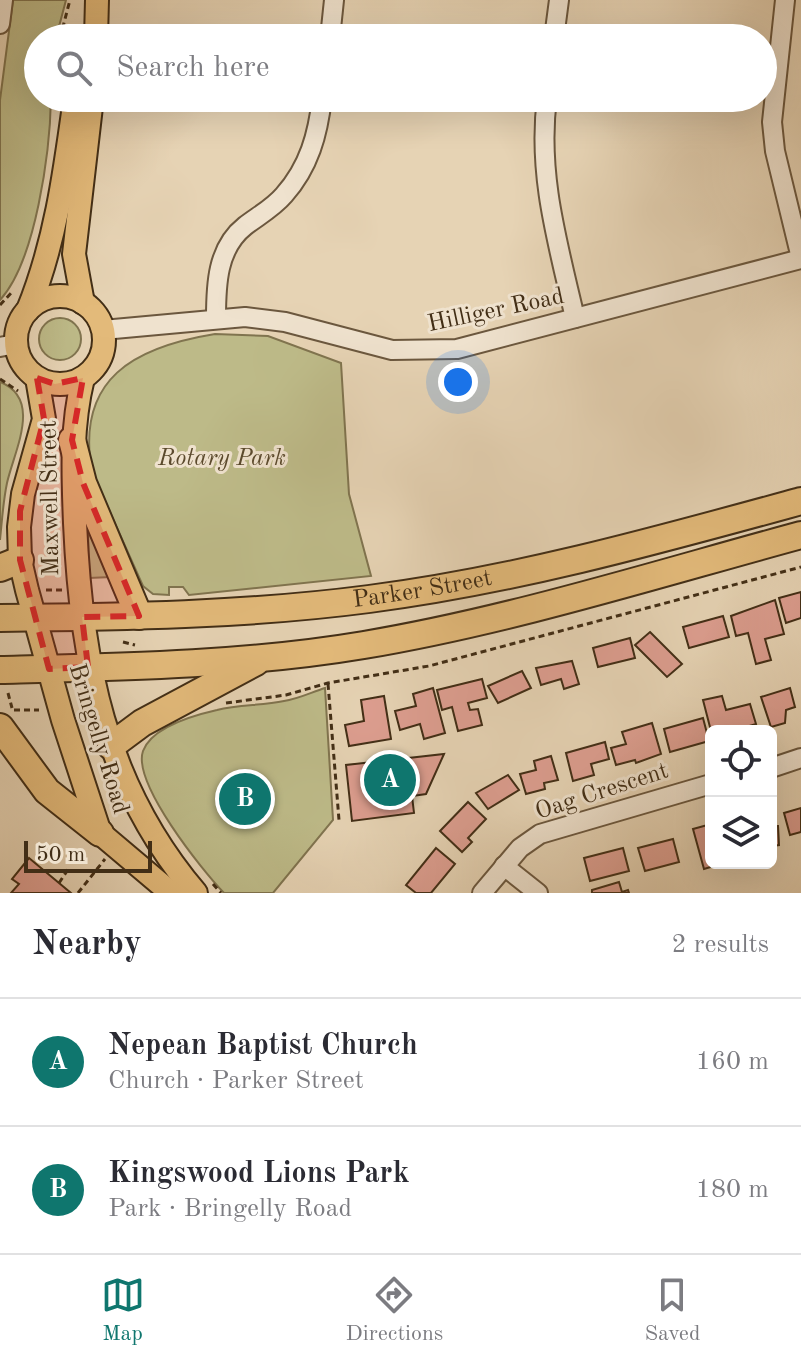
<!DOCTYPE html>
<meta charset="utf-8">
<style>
body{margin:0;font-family:"Old Standard TT",serif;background:#f7f7f7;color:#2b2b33}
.controls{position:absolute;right:24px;bottom:24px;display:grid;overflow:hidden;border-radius:12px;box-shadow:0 8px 32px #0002}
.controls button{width:72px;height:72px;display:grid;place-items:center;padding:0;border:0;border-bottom:2px solid #e1e1e2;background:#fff;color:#2b2b33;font:40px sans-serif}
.scale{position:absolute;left:24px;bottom:20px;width:128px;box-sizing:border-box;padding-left:8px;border:4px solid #422e16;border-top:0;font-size:22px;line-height:28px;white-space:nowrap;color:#422e16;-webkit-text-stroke:6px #efe2ce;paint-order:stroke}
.you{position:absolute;left:458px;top:382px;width:28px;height:28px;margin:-20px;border:6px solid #fff;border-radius:50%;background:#1a73e8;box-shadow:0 0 0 12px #1a73e833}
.badge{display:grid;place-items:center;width:52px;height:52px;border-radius:50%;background:#0f766e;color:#fff;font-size:26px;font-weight:700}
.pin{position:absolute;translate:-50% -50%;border:4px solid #fff;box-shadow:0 2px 8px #0006}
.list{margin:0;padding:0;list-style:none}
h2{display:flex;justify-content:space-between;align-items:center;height:104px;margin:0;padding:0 32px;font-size:34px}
h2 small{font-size:26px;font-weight:400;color:#7c7c81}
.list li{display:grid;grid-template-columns:52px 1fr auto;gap:24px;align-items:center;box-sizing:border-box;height:128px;padding:0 32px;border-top:2px solid #e1e1e2}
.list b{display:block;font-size:30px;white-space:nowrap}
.list p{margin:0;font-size:26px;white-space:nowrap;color:#7c7c81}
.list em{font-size:26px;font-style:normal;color:#7c7c81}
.icon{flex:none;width:44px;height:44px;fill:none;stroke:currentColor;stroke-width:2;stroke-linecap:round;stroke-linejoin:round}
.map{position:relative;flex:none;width:801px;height:893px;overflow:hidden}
.search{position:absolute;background:#fff;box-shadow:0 8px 32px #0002;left:24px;right:24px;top:24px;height:88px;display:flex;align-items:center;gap:20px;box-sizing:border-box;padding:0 28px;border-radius:44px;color:#7c7c81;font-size:30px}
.sheet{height:360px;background:#fff}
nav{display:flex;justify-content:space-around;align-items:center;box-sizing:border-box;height:112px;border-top:2px solid #e1e1e2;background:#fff;font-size:22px;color:#7c7c81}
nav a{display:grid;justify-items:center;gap:4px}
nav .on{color:#0f766e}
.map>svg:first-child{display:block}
.green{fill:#bdba88;stroke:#80744f;stroke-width:2}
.building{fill:#dd9e90;stroke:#422e16;stroke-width:2}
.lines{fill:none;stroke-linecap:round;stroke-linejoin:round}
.minor-casing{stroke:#6b573e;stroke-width:22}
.major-casing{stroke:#422e16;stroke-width:26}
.highway-casing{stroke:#422e16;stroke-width:30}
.path{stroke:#422e16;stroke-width:3;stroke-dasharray:6 4;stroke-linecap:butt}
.minor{stroke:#efe2ce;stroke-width:18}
.major{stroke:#e3ba7a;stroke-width:22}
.highway{stroke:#e3ba7a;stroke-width:26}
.marked{fill:#d62828;fill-opacity:0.2;stroke:#d62828;stroke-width:6;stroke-dasharray:16 10;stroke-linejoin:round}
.labels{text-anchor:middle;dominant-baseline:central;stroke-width:6;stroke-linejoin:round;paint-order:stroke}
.street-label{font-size:24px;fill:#422e16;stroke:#efe2ce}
.park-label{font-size:24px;font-style:italic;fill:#5b4a2d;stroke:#efe2ce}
</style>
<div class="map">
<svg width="801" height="893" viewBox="0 0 801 893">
<rect width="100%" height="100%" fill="#e6d3b4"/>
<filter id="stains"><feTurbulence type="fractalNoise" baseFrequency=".0025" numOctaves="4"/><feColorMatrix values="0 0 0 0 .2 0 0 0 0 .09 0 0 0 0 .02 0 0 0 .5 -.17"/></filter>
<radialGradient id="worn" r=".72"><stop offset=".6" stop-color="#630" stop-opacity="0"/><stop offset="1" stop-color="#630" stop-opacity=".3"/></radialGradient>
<g class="green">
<path d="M13,0H66L56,38H38V98H51C50,151 36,261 0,300V100Z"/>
<circle cx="60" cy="339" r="21"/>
<path d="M215,334L268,336L341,363L349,494L371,576L189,595L183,587H169V595L153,594L143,586L92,472C75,378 135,347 215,334Z"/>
<path d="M0,382C43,399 14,451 7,483C3,502 2,521 0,540Z"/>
<polygon points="88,526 111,577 89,578"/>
<path d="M325,688L333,820L273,893H224C202,870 132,783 143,751C152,727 195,715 217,710C239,704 262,706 284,701C298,699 312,692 325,688Z"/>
</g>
<g class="building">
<polygon points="801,592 801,618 786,623 779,598"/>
<polygon points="775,600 784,634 765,639 771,660 756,664 748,633 736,636 731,616"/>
<polygon points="723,616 729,637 689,648 683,627"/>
<polygon points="650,632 682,664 667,677 635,645"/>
<polygon points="630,638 635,658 598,667 593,648"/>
<polygon points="572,661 579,684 564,689 561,679 541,685 536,668"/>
<polygon points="522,671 531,688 498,703 488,686"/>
<polygon points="482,679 487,698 468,703 470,710 478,709 482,725 458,731 452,707 442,710 437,690"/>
<polygon points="433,688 445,733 424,739 420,724 400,730 395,711 416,706 413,694"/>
<polygon points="790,688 795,707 786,710 785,723 771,727 761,697"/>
<polygon points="384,696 391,739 349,746 345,725 364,721 361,700"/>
<polygon points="722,696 726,710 750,704 756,724 733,731 711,731 703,700"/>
<polygon points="703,718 709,741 670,752 664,729"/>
<polygon points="652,723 661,754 636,763 635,760 616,765 611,748 626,744 622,732"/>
<polygon points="605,742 609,759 591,764 594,775 573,781 566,753"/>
<polygon points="444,754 426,794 412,796 414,813 352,821 346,765"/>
<polygon points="551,756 558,780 544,783 545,789 526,794 520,774 536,770 534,761"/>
<polygon points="508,775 519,790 488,809 476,793"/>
<polygon points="468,802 486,819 468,838 472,842 462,852 440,831"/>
<polygon points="801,808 801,832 790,835 784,813"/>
<polygon points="711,824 711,863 724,863 704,869 693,829"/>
<polygon points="771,826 778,826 779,845 771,846"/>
<polygon points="673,839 679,862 645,871 638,848"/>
<polygon points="436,848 455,864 431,893 416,893 406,885"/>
<polygon points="623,848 629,871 590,881 584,858"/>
<polygon points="29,858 71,893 11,893 19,884 12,879"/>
<polygon points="619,882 622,892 628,890 629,893 592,893 592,890"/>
</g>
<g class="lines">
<g class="minor-casing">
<g id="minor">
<polyline points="785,0 772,122 775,151 801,258"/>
<polyline points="0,24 3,0"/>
<polyline points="330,38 334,0"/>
<polyline points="554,38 559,0"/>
<path d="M547,98C537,174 558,244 575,318"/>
<path d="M216,318C216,285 217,248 245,226C258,216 273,208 284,195C309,167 318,134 322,98"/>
<polyline points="103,330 245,317 285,322 392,350 457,349 801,259"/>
<polyline points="0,347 16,344"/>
<polyline points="771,768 801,758"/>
<polyline points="504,866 538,893"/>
<polyline points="482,893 520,848 540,834 711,784"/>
</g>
</g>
<g class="major-casing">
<g id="major">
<polyline points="96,38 97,0"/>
<circle cx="60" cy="340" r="44"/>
<polyline points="83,303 74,254 92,98"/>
<path d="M28,310C56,241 65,171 75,98"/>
<polyline points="37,378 44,419 23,494 19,527 20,560 27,590 63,720 100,833 171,893"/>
<path d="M83,378C71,427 73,473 75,523C81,661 104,785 196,893"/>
</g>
</g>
<g class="highway-casing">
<g id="highway">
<polyline points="72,440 83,483 139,616"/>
<polyline points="0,568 20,560"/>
<path id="s1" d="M0,618C123,617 247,615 369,599C516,580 659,540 801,501"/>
<path d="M0,670C121,667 245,665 364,645C512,620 657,574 801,535"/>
<polyline points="0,727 47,791 100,833"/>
<polyline points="111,746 142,723 256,662"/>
</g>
</g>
<g class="path">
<polyline points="60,38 70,0"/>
<polyline points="0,305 12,292"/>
<polyline points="0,379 18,391"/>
<polyline points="46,590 62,590"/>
<polyline points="123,642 135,645"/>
<polyline points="328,684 339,820"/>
<polyline points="8,693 12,708"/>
<polyline points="226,703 286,695 328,683 429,666 801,567"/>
<polyline points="14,710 39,710"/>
<polyline points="59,883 69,868"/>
<polyline points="213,884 221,893"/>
<polyline points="78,893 105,859"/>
</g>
<use href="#minor" class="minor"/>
<use href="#major" class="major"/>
<use href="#highway" class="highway"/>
</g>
<path class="marked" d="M37,378L55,384L83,378L72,440L83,483L139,616L82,617L88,667L49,669L20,560V511L44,419Z"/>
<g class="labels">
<g class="street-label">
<text transform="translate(496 311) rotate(-12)">Hilliger Road</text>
<text transform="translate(51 498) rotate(-91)">Maxwell Street</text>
<text stroke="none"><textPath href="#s1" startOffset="424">Parker Street</textPath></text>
<text transform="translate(98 739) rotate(73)">Bringelly Road</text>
<text transform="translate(602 792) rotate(-18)">Oag Crescent</text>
</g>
<g class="park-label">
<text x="222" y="459">Rotary Park</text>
</g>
</g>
<rect width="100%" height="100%" filter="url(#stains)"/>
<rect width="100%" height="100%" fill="url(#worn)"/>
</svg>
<div class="controls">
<button><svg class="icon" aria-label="locate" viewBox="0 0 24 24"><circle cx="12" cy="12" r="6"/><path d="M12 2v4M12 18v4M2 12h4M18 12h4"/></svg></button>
<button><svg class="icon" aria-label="layers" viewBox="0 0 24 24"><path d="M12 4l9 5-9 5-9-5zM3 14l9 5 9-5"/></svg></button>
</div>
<div class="scale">50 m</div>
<div class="you"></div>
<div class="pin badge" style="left:390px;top:780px">A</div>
<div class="pin badge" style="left:245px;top:799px">B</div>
<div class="search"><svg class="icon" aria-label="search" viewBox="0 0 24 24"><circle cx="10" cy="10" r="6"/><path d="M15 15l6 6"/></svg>Search here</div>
</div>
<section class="sheet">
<h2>Nearby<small>2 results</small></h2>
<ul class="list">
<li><span class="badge">A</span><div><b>Nepean Baptist Church</b><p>Church · Parker Street</p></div><em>160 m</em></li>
<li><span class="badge">B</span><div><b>Kingswood Lions Park</b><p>Park · Bringelly Road</p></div><em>180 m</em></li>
</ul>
</section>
<nav>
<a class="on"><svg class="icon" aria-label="map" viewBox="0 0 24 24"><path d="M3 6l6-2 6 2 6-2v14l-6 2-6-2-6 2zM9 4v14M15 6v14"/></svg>Map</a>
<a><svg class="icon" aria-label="directions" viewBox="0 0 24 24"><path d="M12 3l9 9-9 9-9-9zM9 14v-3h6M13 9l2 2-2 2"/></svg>Directions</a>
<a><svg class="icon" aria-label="saved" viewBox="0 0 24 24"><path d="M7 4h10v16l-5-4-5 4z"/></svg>Saved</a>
</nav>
